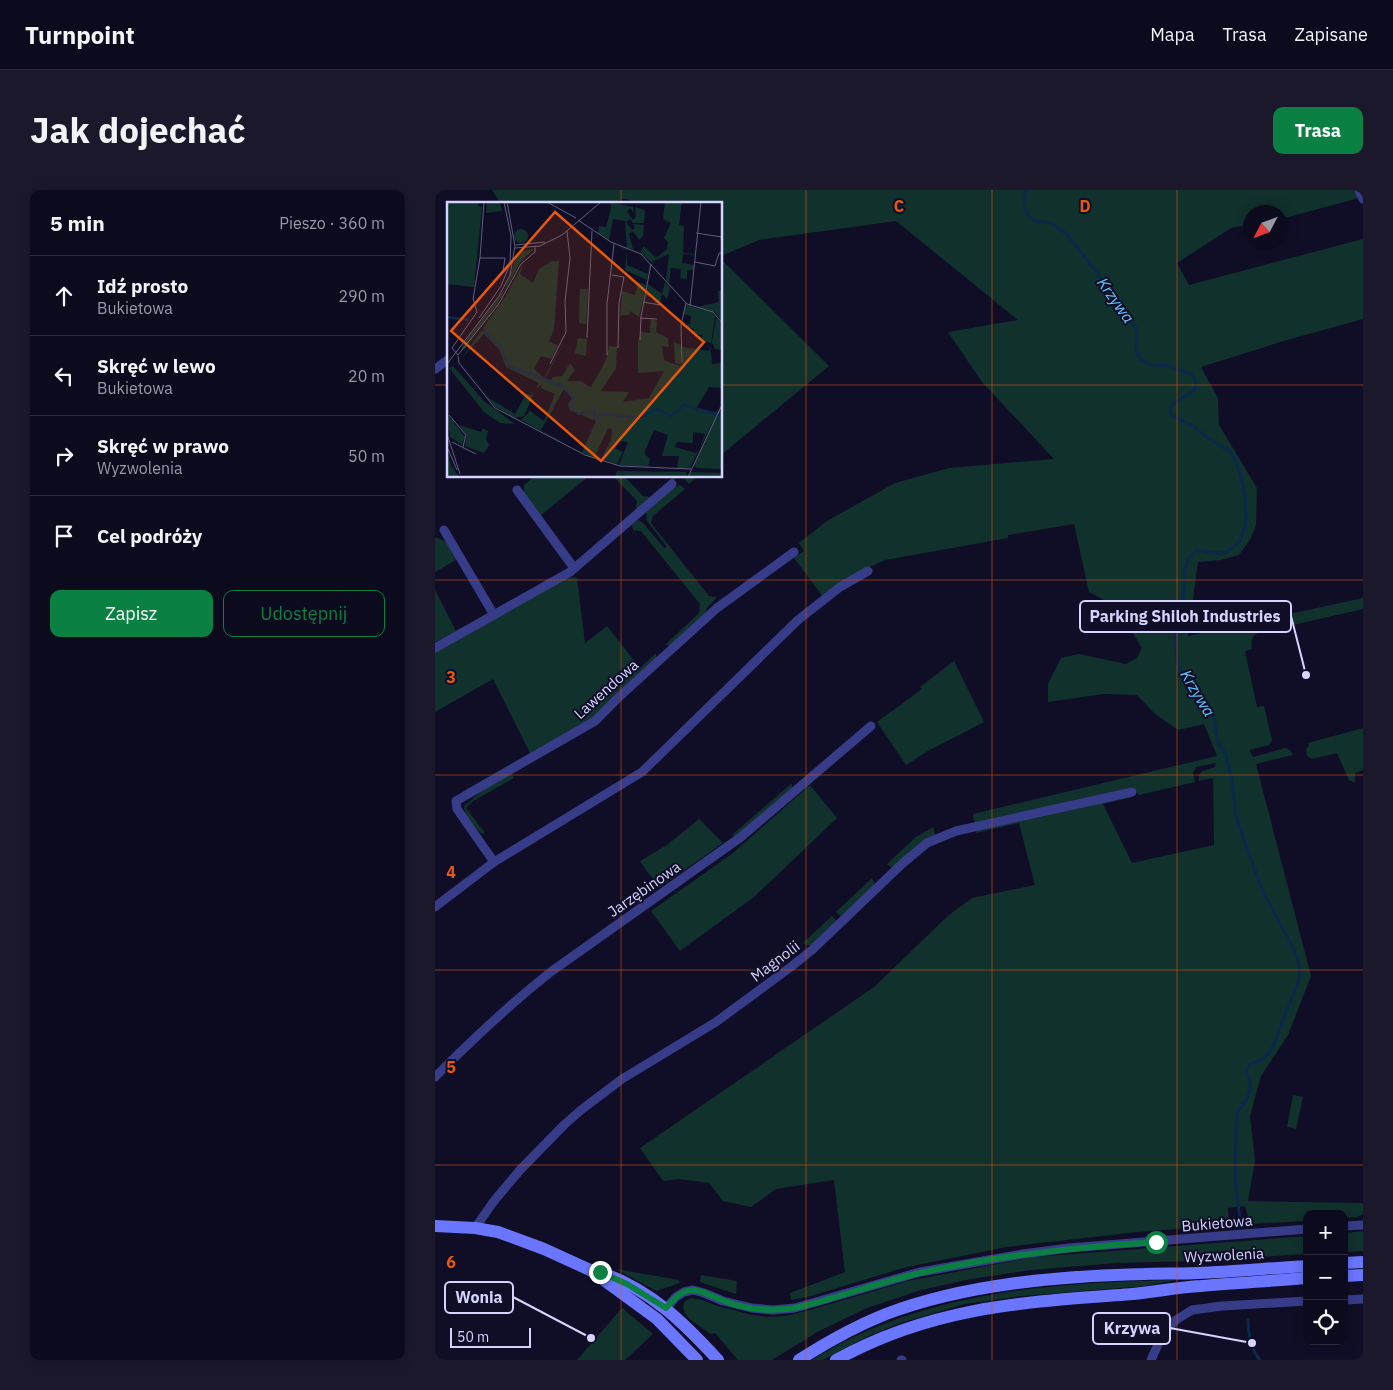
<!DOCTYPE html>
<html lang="pl">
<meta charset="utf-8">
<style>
body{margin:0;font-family:"IBM Plex Sans",sans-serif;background:#1a182a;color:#f1f3f6}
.controls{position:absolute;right:15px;bottom:15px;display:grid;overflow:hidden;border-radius:10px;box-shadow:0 2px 12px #0003}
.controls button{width:45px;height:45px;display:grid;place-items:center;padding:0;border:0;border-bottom:1px solid #2c2b3b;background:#0c0a1d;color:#f1f3f6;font:25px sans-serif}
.compass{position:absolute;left:808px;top:15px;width:45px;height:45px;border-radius:50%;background:#0c0a1d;box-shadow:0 2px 12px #0003;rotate:229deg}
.scale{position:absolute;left:15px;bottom:12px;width:81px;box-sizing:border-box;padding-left:5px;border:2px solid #d5d4ff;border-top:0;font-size:14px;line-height:18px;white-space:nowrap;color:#d5d4ff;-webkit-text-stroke:4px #100e27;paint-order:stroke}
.stop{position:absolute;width:15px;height:15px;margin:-11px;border:4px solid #0b8043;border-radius:50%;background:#fff}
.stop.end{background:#0b8043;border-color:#fff;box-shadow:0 1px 5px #0008}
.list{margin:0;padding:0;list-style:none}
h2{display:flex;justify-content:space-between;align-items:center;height:65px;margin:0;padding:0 20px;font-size:21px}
h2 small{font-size:16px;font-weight:400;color:#9a9aa4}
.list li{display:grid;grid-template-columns:32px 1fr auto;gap:15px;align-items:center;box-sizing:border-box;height:80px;padding:0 20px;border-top:1px solid #2c2b3b}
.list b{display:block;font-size:19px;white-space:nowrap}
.list p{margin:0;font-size:16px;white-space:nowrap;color:#9a9aa4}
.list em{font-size:16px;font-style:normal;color:#9a9aa4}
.actions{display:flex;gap:10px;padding:15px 20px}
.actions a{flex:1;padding:11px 0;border:1px solid #0b8043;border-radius:10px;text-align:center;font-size:18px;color:#0b8043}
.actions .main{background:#0b8043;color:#fff}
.icon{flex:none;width:28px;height:28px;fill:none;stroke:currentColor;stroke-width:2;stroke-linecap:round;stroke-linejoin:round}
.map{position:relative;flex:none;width:928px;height:1170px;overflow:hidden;border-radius:10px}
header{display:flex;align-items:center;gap:30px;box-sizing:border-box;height:70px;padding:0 25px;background:#0c0a1d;border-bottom:1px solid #2c2b3b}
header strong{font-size:24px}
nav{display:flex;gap:28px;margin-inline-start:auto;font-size:18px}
.intro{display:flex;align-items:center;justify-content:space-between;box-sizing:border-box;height:120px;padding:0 30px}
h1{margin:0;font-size:35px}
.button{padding:12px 22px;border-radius:10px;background:#0b8043;color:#fff;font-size:18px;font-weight:700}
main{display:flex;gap:30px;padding:0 30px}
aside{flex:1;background:#0c0a1d;border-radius:10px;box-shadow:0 2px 12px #0003}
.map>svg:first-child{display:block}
.green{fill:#11312d}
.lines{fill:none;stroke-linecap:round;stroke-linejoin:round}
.stream{stroke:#0a284a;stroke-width:3}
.street{stroke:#373c88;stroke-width:9}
.secondary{stroke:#6b76ff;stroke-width:12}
.route{stroke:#0b8043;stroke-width:6}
.grid{fill:none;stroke:#e8590c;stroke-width:1;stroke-opacity:0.55}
.labels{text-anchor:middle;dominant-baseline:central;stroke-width:4;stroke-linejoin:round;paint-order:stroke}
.street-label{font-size:15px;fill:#d5d4ff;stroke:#100e27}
.water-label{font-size:16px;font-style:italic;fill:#62c5ff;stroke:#100e27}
.inset-river{fill:none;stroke:#0a284a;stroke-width:2.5}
.inset-road{fill:none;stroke:#5f5d7d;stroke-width:1}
.view{fill:#e8590c;fill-opacity:0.15;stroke:#e8590c;stroke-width:2.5}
.inset-edge{fill:none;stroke:#d5d4ff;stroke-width:2.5}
.grid-label{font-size:16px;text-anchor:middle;font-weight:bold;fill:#e8590c;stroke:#100e27;stroke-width:4;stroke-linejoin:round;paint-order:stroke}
.leader{fill:none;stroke:#d5d4ff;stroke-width:2}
.callout-dot{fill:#d5d4ff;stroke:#100e27;stroke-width:2}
.callout{fill:#100e27;stroke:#d5d4ff;stroke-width:2}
.callout-label{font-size:16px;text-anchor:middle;font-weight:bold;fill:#d5d4ff}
</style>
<header>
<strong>Turnpoint</strong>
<nav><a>Mapa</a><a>Trasa</a><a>Zapisane</a></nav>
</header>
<div class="intro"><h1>Jak dojechać</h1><a class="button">Trasa</a></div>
<main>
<aside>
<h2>5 min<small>Pieszo · 360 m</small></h2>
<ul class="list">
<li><svg class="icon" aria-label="ahead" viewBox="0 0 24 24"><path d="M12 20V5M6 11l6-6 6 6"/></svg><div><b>Idź prosto</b><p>Bukietowa</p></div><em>290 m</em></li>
<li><svg class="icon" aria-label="left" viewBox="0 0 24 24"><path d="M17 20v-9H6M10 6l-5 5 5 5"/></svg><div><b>Skręć w lewo</b><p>Bukietowa</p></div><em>20 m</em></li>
<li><svg class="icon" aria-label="right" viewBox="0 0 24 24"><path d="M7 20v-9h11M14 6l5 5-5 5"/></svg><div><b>Skręć w prawo</b><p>Wyzwolenia</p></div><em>50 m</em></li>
<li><svg class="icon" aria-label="arrive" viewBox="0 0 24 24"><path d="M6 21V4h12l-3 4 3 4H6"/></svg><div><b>Cel podróży</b></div></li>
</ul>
<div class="actions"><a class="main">Zapisz</a><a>Udostępnij</a></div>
</aside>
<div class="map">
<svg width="928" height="1170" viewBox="0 0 928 1170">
<rect width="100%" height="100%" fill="#100e27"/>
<g class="green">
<path d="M57,0H920L924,8L846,29V22H816L815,35L796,38L742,73L754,95L928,49V129L852,150L766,177L783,208L784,235L822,298L821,335L816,348L804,365L786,370L763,372L753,446L928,408V419L823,443C816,447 816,452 817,459L810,461L822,517L829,516L837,550L834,555L814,560L818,567L850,558L855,560L858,565L821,574L876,786L853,845L826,886L815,926L820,971L813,1011L928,1013V1024L922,1027L909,1028V1024H872V1031L815,1034L810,1016L793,1018L794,1035L702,1042L571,1057L468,1078L376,1106L356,1110L355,1103L410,1082L399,990L341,999L316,1017L288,1011L274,993L244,989L228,991L205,958L439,797L514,725L537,708L600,695L584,633L541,643L542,640L695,605L697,607L668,614L697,673L779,655L778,588L764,591V585L767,581L780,577L781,573L761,577L758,583L760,592L704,605L698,597L542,633L539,631L538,624L782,566L769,534L743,540L720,524L702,505L668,504L613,512V494L626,468L644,464L691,474L702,468L707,458L681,416L654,402L639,334L573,345V348L450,370L432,378L388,407L359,368L369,361L364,353L392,331L460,293L514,278L619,269L547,192L513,142L583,130L461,31L324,50L286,66V14H200C194,7 186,8 178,14H66Z"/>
<polygon points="286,69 394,176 286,265"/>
<polygon points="100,286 154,286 105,326 89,306 89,295"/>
<polygon points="178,286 189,286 208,306 216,307 236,289 234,286 263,286 254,294 247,286 239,290 204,319 201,319 202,311"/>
<polygon points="245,295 250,299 218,326 216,333 274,406 282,407 272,418 270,424 236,456 230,455 264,423 265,414 206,341 198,340 197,334 203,330 208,333 229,358 232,357 212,331 211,322 239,297"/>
<polygon points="0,347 11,351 21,370 0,382"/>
<polygon points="138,387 142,388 150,453 172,436 205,478 221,463 221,468 157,530 35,599 30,600 95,563 58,489 0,522 0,461 132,388"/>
<polygon points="0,400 21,441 0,452"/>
<polygon points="519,471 549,532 493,561 471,575 442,532 487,499 485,497"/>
<polygon points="928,538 928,580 920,583 920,593 914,590 902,563 877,569 872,566 871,559 874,556 873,553"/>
<path d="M77,585L79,588L38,611L31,618L50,643L47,644C40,637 29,626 29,616C43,606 58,588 77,585Z"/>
<polygon points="357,593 357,599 301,647 297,645"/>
<polygon points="375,595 402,628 319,707 245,761 216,721 298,663"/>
<polygon points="264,629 288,653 224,698 205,671 232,655"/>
<polygon points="498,637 500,645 457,678 452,674 481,647"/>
<polygon points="437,688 440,694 407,727 401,722"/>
<polygon points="397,726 402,732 375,756 368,753"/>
<polygon points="858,905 868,907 861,939 852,937"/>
<polygon points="928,1041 928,1061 909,1062 909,1043"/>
<path d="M872,1046V1064L759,1071L681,1073L596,1080L536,1089L486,1100L432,1118L384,1141L337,1170H303L280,1143L275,1144C266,1135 242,1127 250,1111L256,1108L267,1110L283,1116L313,1124L332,1127L350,1126L375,1120L473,1091L598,1067Z"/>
<polygon points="181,1079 244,1090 245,1093 221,1101"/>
<polygon points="266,1085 302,1091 301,1104 265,1092"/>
<path d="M741,1090L709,1096L587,1106L530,1114L465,1133L431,1147L388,1170H377C488,1101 614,1093 741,1090Z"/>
<polygon points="187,1118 218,1144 190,1170 142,1170"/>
</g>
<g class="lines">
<g class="stream">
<path d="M591,0L589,17L594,26L599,31L616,33L632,44L675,100L683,115L701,138L702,147L701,160L705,169L712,174L733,176L756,184L761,192L760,200L736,215L735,223C742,231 750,230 758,236C762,239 766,243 770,246C778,252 788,256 796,263C802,270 805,282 807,292C812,314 817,350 791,362C782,366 771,360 761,360L755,366L750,379L748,414L740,446L742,471L747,485L757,498L772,513L779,527L782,550L791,565L798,595L800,624L828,702L858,758L864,773L865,787L837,859C834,862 831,866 828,869C820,874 814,870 811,881L815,888V899L811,911L803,921L801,937L800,989L805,1029"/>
<path d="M813,1130C813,1143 816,1160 825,1170"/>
</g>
<g class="street">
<polyline points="924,0 928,9"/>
<polyline points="0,179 14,169"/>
<polyline points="82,300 139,378"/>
<polyline points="9,340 59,425"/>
<polyline points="0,458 135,382 237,294"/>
<polyline points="59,672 22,619 21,611 160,531 184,507 282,418 359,362"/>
<polyline points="0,717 59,672 207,582 363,430 405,397 433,381"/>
<path d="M0,887C37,850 76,813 117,781L306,647L436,536"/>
<polyline points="909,1036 928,1035"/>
<polyline points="40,1038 59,1011 85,980 129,935 146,920 187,889 281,832 357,776 377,760 468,673 492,653 521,641 697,602"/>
<polyline points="909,1110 928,1109"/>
<polyline points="231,1118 241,1107 249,1102 258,1100 269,1103 288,1111 317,1118 338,1120 360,1118 485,1082 588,1064 634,1058 872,1039"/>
<polyline points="466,1170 467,1170"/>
<polyline points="716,1170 725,1150 732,1139 741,1130 757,1120 787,1116 872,1111"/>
</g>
<g class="secondary">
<polyline points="0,1036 40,1038 63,1042 109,1059 155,1080 222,1129 262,1170"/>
<polyline points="909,1073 928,1072"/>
<path d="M167,1083C215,1099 250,1134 283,1170"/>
<polyline points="909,1086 928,1085"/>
<path d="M364,1170C392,1152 421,1136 451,1124C530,1094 625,1086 709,1084C727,1083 744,1084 762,1083C799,1082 835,1078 872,1076"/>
<path d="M401,1170C498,1116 591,1112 698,1104C721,1102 743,1097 766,1096C801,1093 836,1091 872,1088"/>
</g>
</g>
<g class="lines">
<path class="route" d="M165,1082L192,1094L231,1118C238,1110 246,1100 258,1100C269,1101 278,1107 287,1110C306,1118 329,1121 350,1119C365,1118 380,1113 394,1109C425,1100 454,1090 485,1083C563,1065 642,1057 721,1052"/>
</g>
<path class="grid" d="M186,0V14M371,0V1170M557,0V1170M742,0V1170M0,195H14M286,195H928M186,286V1170M0,390H928M0,585H928M0,780H928M0,975H928"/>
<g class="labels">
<g class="street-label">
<text transform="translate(171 499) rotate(-42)">Lawendowa</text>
<text transform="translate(209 699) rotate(-35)">Jarzębinowa</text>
<text transform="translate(340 771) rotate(-37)">Magnolii</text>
<text transform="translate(782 1033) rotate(-5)">Bukietowa</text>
<text transform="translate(789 1065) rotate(-3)">Wyzwolenia</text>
</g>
<g class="water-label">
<text transform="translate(681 110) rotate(55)">Krzywa</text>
<text transform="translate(763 503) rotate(59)">Krzywa</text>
</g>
</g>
<g transform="translate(12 12)">
<rect width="275" height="275" fill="#100e27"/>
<path d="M0,0H32L31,4L35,5L27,85L0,82ZM40,0H53L55,9L39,11ZM160,0L186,5L187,11L183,6L180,10L186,18L189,15L188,5L198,8L197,21H186L183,17L179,20L185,28L188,26L186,22L197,23L196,34L192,38L186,29L182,32L186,47L180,46L178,19L166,17L162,38L151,31L152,24L159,25L163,10L164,2ZM218,0H235L232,23L237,24L236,51L248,52L249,41L248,53L236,52L235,61L247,63L246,68H240V77L233,76L234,67L224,66L222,81L215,74L204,61L209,59L205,62L219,78L222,52L204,60L193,50L197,44L209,56L220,47L221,40L217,36L224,21L216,17ZM67 34a7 7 0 1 1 14 0a7 7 0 1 1-14 0ZM170,44L180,47V63L201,72L202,62L191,51L203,62L199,84L192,115L183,109L182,113H174L173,116L175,89L188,93L191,80L199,83L200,78L178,68L180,48ZM87,47L74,59L49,104L17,148L14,145L58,87L71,50ZM105,59H112L107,128L102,139L111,144L104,157L94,154L87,167L97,176L118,139L98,177L103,179L106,175L115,174L123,161L128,168L120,179H133L144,185L159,158L162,144L170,145L169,166L154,189L182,190L176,200L202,196L217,169L191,171V140L194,130L203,131L204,117L210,119L209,130L221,136L222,145L215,144L217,158L233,164L236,162L235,145L262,149L263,143L265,162L274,161V148L268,147L265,140L269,116L275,122V186L262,185L249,207L269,210L275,202L253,245L258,232L246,230V241L230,240L228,245L249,251L252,247L243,266H230L232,254H215L221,233L207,228L197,251L203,257L201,265L172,263L181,240L171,239L169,247L176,250L170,262L154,257L164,238L165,227L161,226L147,256L135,250L149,219L123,208L121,202L125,196L117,187L94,228L124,245L74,218L83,209L97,219L108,192L94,186L95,182L89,187L92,181L59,165L52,147L37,132L14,157L34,129L38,128L36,126L58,95L76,62L73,72L86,81L92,67ZM218,80L225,88L223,86L220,97L215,92L213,101H208L209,96L199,94L201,82L215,92ZM133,87H141L139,122L132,121ZM275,88V120L268,110L245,104L247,89L245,104L250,105L272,100L271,89ZM239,103L265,110L268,114L264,141L255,139V133L247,132V127L235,124L236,119L238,124L243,122L244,114L237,112ZM131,136L140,137L139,154L128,151ZM227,140L234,143V163L228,161ZM12,158L42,196L68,212L79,192L85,193L88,189L77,214L67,216L47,204ZM6,164L37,199L68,222L53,221L37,210L2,166ZM275,205L272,209L275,211V267L250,266L247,263L266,220L268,214ZM0,212L18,235L15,243L3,235ZM12,223L34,230L36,226L41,229L39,237L42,243L37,251L18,244L20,234ZM0,249L4,263L12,275H0ZM170,269L239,270L240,274L168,275ZM244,270L275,271V275H241Z" fill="#11312d"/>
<path class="inset-river" d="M0,115L22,118M36,128L54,146L62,164L116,184L126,196L124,206L132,212L147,209L148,216L157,212L193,216L211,207L224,214L237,203L275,214"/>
<path class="inset-road" d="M37,0L33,56H58L56,69M100,0L129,16M131,18L164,40L194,52L240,102L266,110L275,121M249,31L275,35M69,43L98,40M68,46L93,44L115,33L154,0M33,56L26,97L30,110L5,146L11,153L51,103L74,62L88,50V45M248,60L268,64L272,51H275M165,73L177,75L172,101L171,146M196,100L213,103M243,104L254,0M32,116L54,84L63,62L64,34L57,0M193,116L210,117M140,136L145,29M193,138L194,115L204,62M160,153V102L167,42M11,154L12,161L48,206L138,253L173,264L244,267M235,161L234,123L239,101M0,162L52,94L63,73L68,44L60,0M103,162L119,130L118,99L123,56L120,29M2,213L19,233L16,245M0,232L13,272M5,240L29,252M1,247L10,268M241,275L275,203"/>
<path class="view" d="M108,10L257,140L154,259L4,129Z"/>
<rect width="275" height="275" class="inset-edge"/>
</g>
<g class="grid-label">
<text x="464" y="22">C</text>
<text x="650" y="22">D</text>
<text x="16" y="493">3</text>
<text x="16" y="688">4</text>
<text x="16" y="883">5</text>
<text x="16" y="1078">6</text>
</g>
<path class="leader" d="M871 485L856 426M156 1148L78 1107M817 1153L735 1138"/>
<g class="callout-dot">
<circle cx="871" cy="485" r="5"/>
<circle cx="156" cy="1148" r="5"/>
<circle cx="817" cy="1153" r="5"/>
</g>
<g class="callout">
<rect x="645" y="411" width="211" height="31" rx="5"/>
<rect x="10" y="1092" width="68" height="31" rx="5"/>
<rect x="658" y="1123" width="77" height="31" rx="5"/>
</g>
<g class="callout-label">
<text x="750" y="432">Parking Shiloh Industries</text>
<text x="44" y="1113">Wonia</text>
<text x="697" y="1144">Krzywa</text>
</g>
</svg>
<div class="controls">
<button>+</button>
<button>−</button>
<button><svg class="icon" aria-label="locate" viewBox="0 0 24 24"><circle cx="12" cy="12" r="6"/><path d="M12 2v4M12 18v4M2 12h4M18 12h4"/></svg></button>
</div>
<svg class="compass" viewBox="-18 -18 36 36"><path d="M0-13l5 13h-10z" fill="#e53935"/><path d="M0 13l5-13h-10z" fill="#9a9aa4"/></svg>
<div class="scale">50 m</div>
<div class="stop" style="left:721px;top:1052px"></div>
<div class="stop end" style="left:165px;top:1082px"></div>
</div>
</main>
